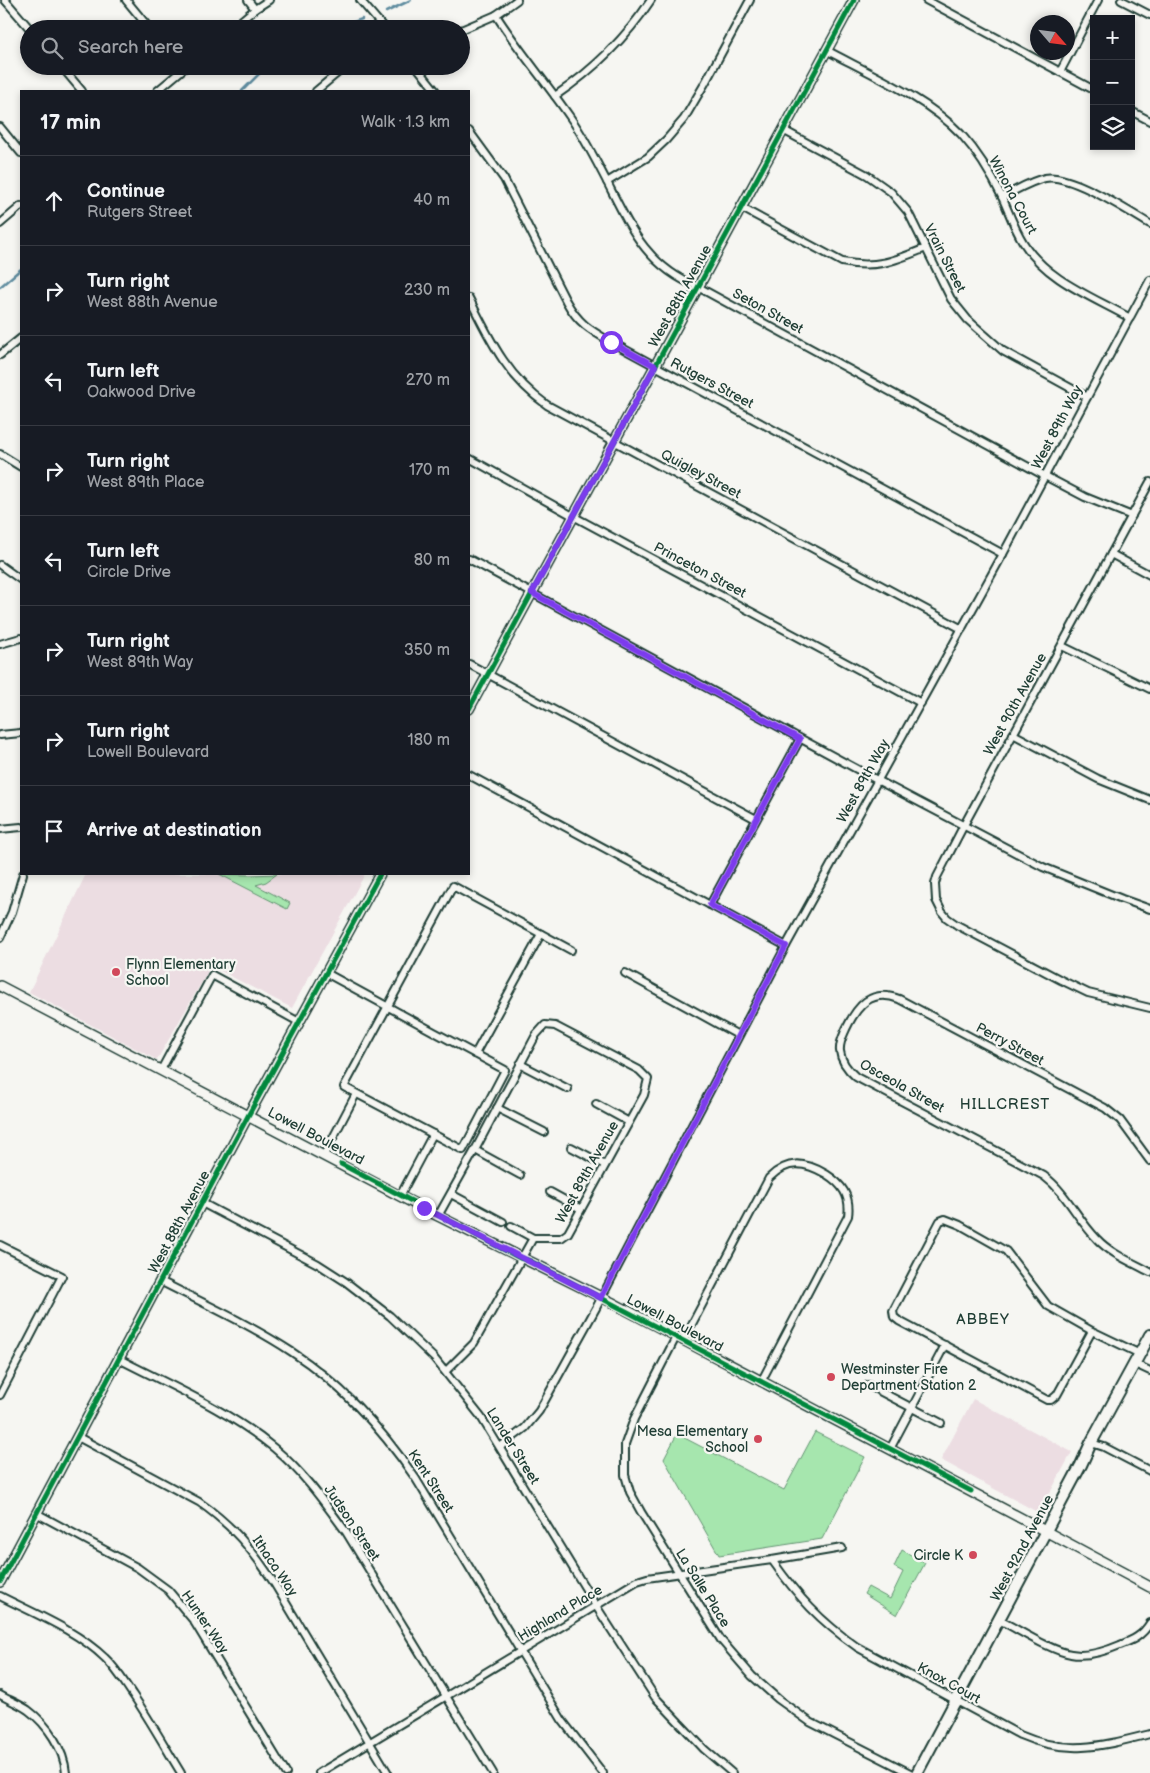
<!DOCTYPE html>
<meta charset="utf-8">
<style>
body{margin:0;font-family:"Balsamiq Sans",sans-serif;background:#20242c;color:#f1f3f6}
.controls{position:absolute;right:15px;top:15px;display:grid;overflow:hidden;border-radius:0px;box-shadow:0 2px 8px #0003}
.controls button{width:45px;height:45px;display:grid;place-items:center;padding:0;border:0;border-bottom:1px solid #363941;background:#171b24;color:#f1f3f6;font:25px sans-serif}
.compass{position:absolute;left:1030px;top:15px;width:45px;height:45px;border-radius:50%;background:#171b24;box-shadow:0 2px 8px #0003;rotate:118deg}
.stop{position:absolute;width:15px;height:15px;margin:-11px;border:4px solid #7c3aed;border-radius:50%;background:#fff}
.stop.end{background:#7c3aed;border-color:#fff;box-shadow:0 1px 5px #0008}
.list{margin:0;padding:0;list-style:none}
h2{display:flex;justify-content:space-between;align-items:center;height:65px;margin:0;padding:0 20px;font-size:21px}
h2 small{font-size:16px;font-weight:400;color:#9ea1a6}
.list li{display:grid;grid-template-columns:32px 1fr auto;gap:15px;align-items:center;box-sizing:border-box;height:90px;padding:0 20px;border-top:1px solid #363941}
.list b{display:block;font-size:19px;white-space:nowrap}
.list p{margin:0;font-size:16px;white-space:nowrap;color:#9ea1a6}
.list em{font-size:16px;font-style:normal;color:#9ea1a6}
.icon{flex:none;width:28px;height:28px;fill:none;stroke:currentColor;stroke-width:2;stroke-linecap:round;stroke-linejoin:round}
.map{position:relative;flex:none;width:1150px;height:1773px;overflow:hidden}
.search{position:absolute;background:#171b24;box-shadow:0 2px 8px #0003;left:20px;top:20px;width:450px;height:55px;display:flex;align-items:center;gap:12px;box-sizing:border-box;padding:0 18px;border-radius:28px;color:#9ea1a6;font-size:19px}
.panel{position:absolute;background:#171b24;box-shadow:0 2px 8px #0003;left:20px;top:90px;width:450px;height:785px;border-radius:0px}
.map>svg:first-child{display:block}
.built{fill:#ecdde2}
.green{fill:#a6e6ae;stroke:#629271}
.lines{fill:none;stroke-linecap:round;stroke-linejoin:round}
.stream{stroke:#5e8c9f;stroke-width:2.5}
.street-casing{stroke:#1f3d34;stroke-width:10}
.secondary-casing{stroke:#1f3d34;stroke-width:12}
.primary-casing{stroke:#1f3d34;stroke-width:14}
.street{stroke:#f6f6f2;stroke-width:6}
.secondary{stroke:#f6f6f2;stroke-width:9}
.primary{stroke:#f6f6f2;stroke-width:10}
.cycleway-casing{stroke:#f6f6f2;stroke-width:8}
.cycleway{stroke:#00873e;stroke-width:5}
.route{stroke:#7c3aed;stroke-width:6}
.poi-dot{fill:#d1495b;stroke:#f6f6f2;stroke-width:2}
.labels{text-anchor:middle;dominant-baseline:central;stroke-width:4.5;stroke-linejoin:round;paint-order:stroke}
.street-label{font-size:14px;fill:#1f3d34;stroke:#f6f6f2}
.poi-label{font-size:14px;fill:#1f3d34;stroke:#f6f6f2;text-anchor:start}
.neighbourhood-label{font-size:15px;letter-spacing:1px;fill:#1f3d34;stroke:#f6f6f2}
</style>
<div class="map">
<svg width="1150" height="1773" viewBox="0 0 1150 1773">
<rect width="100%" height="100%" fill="#f6f6f2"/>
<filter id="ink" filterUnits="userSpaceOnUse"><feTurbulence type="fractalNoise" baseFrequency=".02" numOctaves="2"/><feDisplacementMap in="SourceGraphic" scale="10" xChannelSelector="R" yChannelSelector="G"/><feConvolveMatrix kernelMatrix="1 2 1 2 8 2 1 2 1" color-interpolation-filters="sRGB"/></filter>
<g filter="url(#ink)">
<g class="built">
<polygon points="86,874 365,874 292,1008 211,966 157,1060 29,992"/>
<polygon points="973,1399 1072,1452 1039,1513 941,1460"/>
</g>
<g class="green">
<polygon points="219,874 250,875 277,874 266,882 256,885 290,903 287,909"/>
<polygon points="815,1432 865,1457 822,1539 719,1555 664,1459 677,1434 784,1490"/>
<polygon points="902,1550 925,1563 897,1615 864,1594 868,1587 890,1599 903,1572 894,1567"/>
</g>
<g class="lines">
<g class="stream">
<polyline points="386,12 411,0"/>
<polyline points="334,29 362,19"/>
<polyline points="242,91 267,66"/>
<polyline points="0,287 21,269"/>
</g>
<g class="street-casing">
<g id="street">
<polyline points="5,0 30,29"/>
<polyline points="126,0 150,29"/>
<polyline points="248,0 255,9"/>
<polyline points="360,0 385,29"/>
<polyline points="926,0 1094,90"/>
<polyline points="1121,0 1150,15"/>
<path d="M496,15C519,51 546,82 570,117C584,137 595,159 606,180C630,227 646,266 698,287L1045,476L1085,497L1132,516"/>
<polyline points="231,29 255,9 269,0"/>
<polyline points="461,30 496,15 517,0"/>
<path d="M826,50C869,73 928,99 961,134C978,153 991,174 1002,197C1009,212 1014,228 1023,242C1046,280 1093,297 1130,318"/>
<polyline points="61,66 82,91"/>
<polyline points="416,66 436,91"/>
<polyline points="1060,72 1098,0"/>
<polyline points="157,91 187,66"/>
<polyline points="316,91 346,66"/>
<path d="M555,96C592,71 626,38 651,0"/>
<polyline points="1131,111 1150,121"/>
<polyline points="0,127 21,153"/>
<polyline points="783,130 867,175 891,192 908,212 951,299 968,320 1003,351 1087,397"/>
<path d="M469,131L504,179L566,301C578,323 590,330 611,342L1003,554"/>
<polyline points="607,182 648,157 666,140 684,119 704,85 750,0"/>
<path d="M1002,197C1015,191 1030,181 1045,178C1070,173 1126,210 1150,224"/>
<path d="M740,207L842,262C876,269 894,261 926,248"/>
<polyline points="0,224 21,206"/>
<path d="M469,298C490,340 507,377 547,405L962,629"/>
<polyline points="0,355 21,338"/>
<polyline points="0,454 21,467"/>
<polyline points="469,458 573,516 921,703"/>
<polyline points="1150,482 964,825 937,877 935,884 936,900 942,912 947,918 957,925 1061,980 1088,993 1150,1008"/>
<polyline points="1111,554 1150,575"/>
<polyline points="469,559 877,780 1043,867 1122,899 1150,909"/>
<polyline points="0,565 21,580"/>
<polyline points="0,644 21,638"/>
<polyline points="1062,646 1150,689"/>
<polyline points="469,664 756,819"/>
<polyline points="1013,734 1098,779 1150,800"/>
<polyline points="0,735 21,733"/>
<polyline points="469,775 786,946"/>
<polyline points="0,829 21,827"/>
<polyline points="710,905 800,739"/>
<polyline points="0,938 12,912 23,874"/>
<path d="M326,973C386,1006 445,1038 505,1070L463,1150L344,1087C380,1020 416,953 453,886L571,950"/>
<polyline points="625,973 738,1035"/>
<polyline points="475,1054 541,934"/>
<polyline points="520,1064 568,1089"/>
<polyline points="161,1070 212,975 299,1022"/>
<polyline points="596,1104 629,1122"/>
<polyline points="497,1108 544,1132"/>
<polyline points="571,1147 605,1165"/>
<polyline points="475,1150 520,1175"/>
<polyline points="324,1155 356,1094"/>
<path d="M1150,1161L1120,1120L1105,1108L899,999C871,988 857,1006 846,1029C843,1036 839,1043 840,1051C841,1062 848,1070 856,1077L1044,1176C1067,1193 1077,1219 1097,1239C1111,1254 1132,1262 1150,1272"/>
<polyline points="550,1192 581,1209"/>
<polyline points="451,1194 503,1222"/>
<polyline points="400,1196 433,1134"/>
<polyline points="202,1203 318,1264 346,1282 390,1316 434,1358 481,1417 596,1606 655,1697 704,1749 732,1773"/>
<polyline points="438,1216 475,1150 536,1035 545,1025 555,1026 639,1070 648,1079 644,1095 568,1233 561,1238 533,1238 474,1343 446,1371"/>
<polyline points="511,1226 533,1238"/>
<polyline points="0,1245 62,1276 0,1395"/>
<path d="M160,1281C203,1303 251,1325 292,1352C343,1385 382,1429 416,1479L562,1720L603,1773"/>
<polyline points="1092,1331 1057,1395 1051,1400 1047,1400 899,1321 894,1317 893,1311 940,1221 945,1219 960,1225 1006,1251 1048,1306 1092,1331 1140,1354"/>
<polyline points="676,1337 634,1419 625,1444 625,1475 630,1492 641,1512 721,1640 752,1676 778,1699 810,1722 910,1773"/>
<path d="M683,1341L769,1178C788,1159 805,1162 826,1174C842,1184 851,1196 848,1216L761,1382"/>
<path d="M119,1359C171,1386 228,1410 274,1448C303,1472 324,1502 346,1532L493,1773"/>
<polyline points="1135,1364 1150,1371"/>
<polyline points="868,1385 941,1423"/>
<path d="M78,1437L199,1502C232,1525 252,1549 274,1583L388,1773"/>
<polyline points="1091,1443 1104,1447 1150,1471"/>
<polyline points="500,1447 525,1428 539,1411 596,1308 786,946 1003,554 1150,280"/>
<polyline points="890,1449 945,1345"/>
<polyline points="36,1513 138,1568 168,1590 193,1620 286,1773"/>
<path d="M772,1560C798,1597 820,1621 857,1647L1020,1735C1068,1756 1102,1746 1150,1734"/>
<path d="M0,1596C35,1614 76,1630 105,1658C116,1668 124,1682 133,1695C150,1720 165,1747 181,1773"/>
<path d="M999,1620C1018,1629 1051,1651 1071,1654C1086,1657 1106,1651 1120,1645C1133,1640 1142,1636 1150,1623"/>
<path d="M0,1695C9,1700 19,1704 28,1710C47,1724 64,1749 66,1773"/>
<polyline points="319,1773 637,1581 647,1578 772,1560 842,1548"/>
</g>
</g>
<g class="secondary-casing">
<g id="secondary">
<polyline points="469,709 854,0"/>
<polyline points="0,986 438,1216 611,1302 1034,1525 1150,1587"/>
<polyline points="0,1582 248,1116 380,874"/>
</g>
</g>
<g class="primary-casing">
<polyline id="primary" points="917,1773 1081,1465 1091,1443 1150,1335"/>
</g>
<use href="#street" class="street"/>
<use href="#secondary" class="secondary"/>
<use href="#primary" class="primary"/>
<g class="cycleway-casing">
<g id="cycleway">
<polyline points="469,709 854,0"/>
<polyline points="341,1164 520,1258 530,1261 971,1491"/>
<polyline points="0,1582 248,1116 380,874"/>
</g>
</g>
<use href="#cycleway" class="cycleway"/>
</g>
</g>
<g class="lines" filter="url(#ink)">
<polyline class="route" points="424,1208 601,1298 786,946 710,905 800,739 532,593 655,366 611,342"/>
</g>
<g class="poi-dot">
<circle cx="116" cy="972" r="5"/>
<circle cx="831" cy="1377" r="5"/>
<circle cx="758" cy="1439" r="5"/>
<circle cx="973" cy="1555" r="5"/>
</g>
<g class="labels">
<g class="street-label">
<text transform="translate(1013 195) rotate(62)">Winona Court</text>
<text transform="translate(945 258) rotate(63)">Vrain Street</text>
<text transform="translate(680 296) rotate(-61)">West 88th Avenue</text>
<text transform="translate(768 311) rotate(29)">Seton Street</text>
<text transform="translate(712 383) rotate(28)">Rutgers Street</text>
<text transform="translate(1057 427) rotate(-62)">West 89th Way</text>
<text transform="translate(701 474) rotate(28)">Quigley Street</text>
<text transform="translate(700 570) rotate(28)">Princeton Street</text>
<text transform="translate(1015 704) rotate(-61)">West 90th Avenue</text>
<text transform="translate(863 781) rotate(-61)">West 89th Way</text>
<text transform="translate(1010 1044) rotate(28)">Perry Street</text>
<text transform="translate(902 1086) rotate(29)">Osceola Street</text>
<text transform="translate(316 1136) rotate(28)">Lowell Boulevard</text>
<text transform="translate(587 1172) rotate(-61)">West 89th Avenue</text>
<text transform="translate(179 1222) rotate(-62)">West 88th Avenue</text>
<text transform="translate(675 1323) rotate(28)">Lowell Boulevard</text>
<text transform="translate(513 1446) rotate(58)">Lander Street</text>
<text transform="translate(431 1481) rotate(57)">Kent Street</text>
<text transform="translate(352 1523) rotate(56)">Judson Street</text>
<text transform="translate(1022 1548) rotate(-62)">West 92nd Avenue</text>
<text transform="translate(275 1566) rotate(56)">Ithaca Way</text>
<text transform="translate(703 1588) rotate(58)">La Salle Place</text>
<text transform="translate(560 1613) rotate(-31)">Highland Place</text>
<text transform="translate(205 1622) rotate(56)">Hunter Way</text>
<text transform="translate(949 1683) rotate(29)">Knox Court</text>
</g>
<g class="poi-label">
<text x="126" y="964">Flynn Elementary<tspan x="126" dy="16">School</tspan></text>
<text x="841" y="1369">Westminster Fire<tspan x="841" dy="16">Department Station 2</tspan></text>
<text x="748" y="1431" text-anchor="end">Mesa Elementary<tspan x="748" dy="16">School</tspan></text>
<text x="963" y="1555" text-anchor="end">Circle K</text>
</g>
<g class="neighbourhood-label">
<text x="1005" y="1104">HILLCREST</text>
<text x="983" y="1319">ABBEY</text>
</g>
</g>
</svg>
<div class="controls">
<button>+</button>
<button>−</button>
<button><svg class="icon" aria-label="layers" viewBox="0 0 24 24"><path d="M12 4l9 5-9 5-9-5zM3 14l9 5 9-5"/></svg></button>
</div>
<svg class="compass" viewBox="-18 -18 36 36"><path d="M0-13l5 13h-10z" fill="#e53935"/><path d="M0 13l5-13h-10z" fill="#9ea1a6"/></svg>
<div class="stop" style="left:611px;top:342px"></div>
<div class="stop end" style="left:424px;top:1208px"></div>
<div class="search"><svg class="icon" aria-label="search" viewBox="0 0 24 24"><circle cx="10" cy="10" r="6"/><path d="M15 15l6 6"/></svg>Search here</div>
<section class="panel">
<h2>17 min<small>Walk · 1.3 km</small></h2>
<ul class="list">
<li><svg class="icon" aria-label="ahead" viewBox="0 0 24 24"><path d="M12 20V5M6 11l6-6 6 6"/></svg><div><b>Continue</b><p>Rutgers Street</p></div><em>40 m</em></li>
<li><svg class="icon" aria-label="right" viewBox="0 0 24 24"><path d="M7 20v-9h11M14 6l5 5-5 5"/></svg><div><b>Turn right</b><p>West 88th Avenue</p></div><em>230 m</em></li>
<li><svg class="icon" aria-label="left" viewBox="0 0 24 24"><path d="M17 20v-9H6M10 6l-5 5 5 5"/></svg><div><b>Turn left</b><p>Oakwood Drive</p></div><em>270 m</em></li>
<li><svg class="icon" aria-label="right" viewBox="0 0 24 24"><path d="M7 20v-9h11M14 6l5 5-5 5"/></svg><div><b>Turn right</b><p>West 89th Place</p></div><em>170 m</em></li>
<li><svg class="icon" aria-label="left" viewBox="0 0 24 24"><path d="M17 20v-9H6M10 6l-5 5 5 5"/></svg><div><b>Turn left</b><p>Circle Drive</p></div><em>80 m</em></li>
<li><svg class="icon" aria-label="right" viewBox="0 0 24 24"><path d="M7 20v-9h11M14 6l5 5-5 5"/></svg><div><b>Turn right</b><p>West 89th Way</p></div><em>350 m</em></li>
<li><svg class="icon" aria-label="right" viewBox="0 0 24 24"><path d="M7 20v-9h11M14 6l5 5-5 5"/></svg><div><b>Turn right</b><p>Lowell Boulevard</p></div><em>180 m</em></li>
<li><svg class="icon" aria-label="arrive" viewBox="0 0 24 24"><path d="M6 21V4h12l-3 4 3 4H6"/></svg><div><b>Arrive at destination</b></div></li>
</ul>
</section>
</div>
